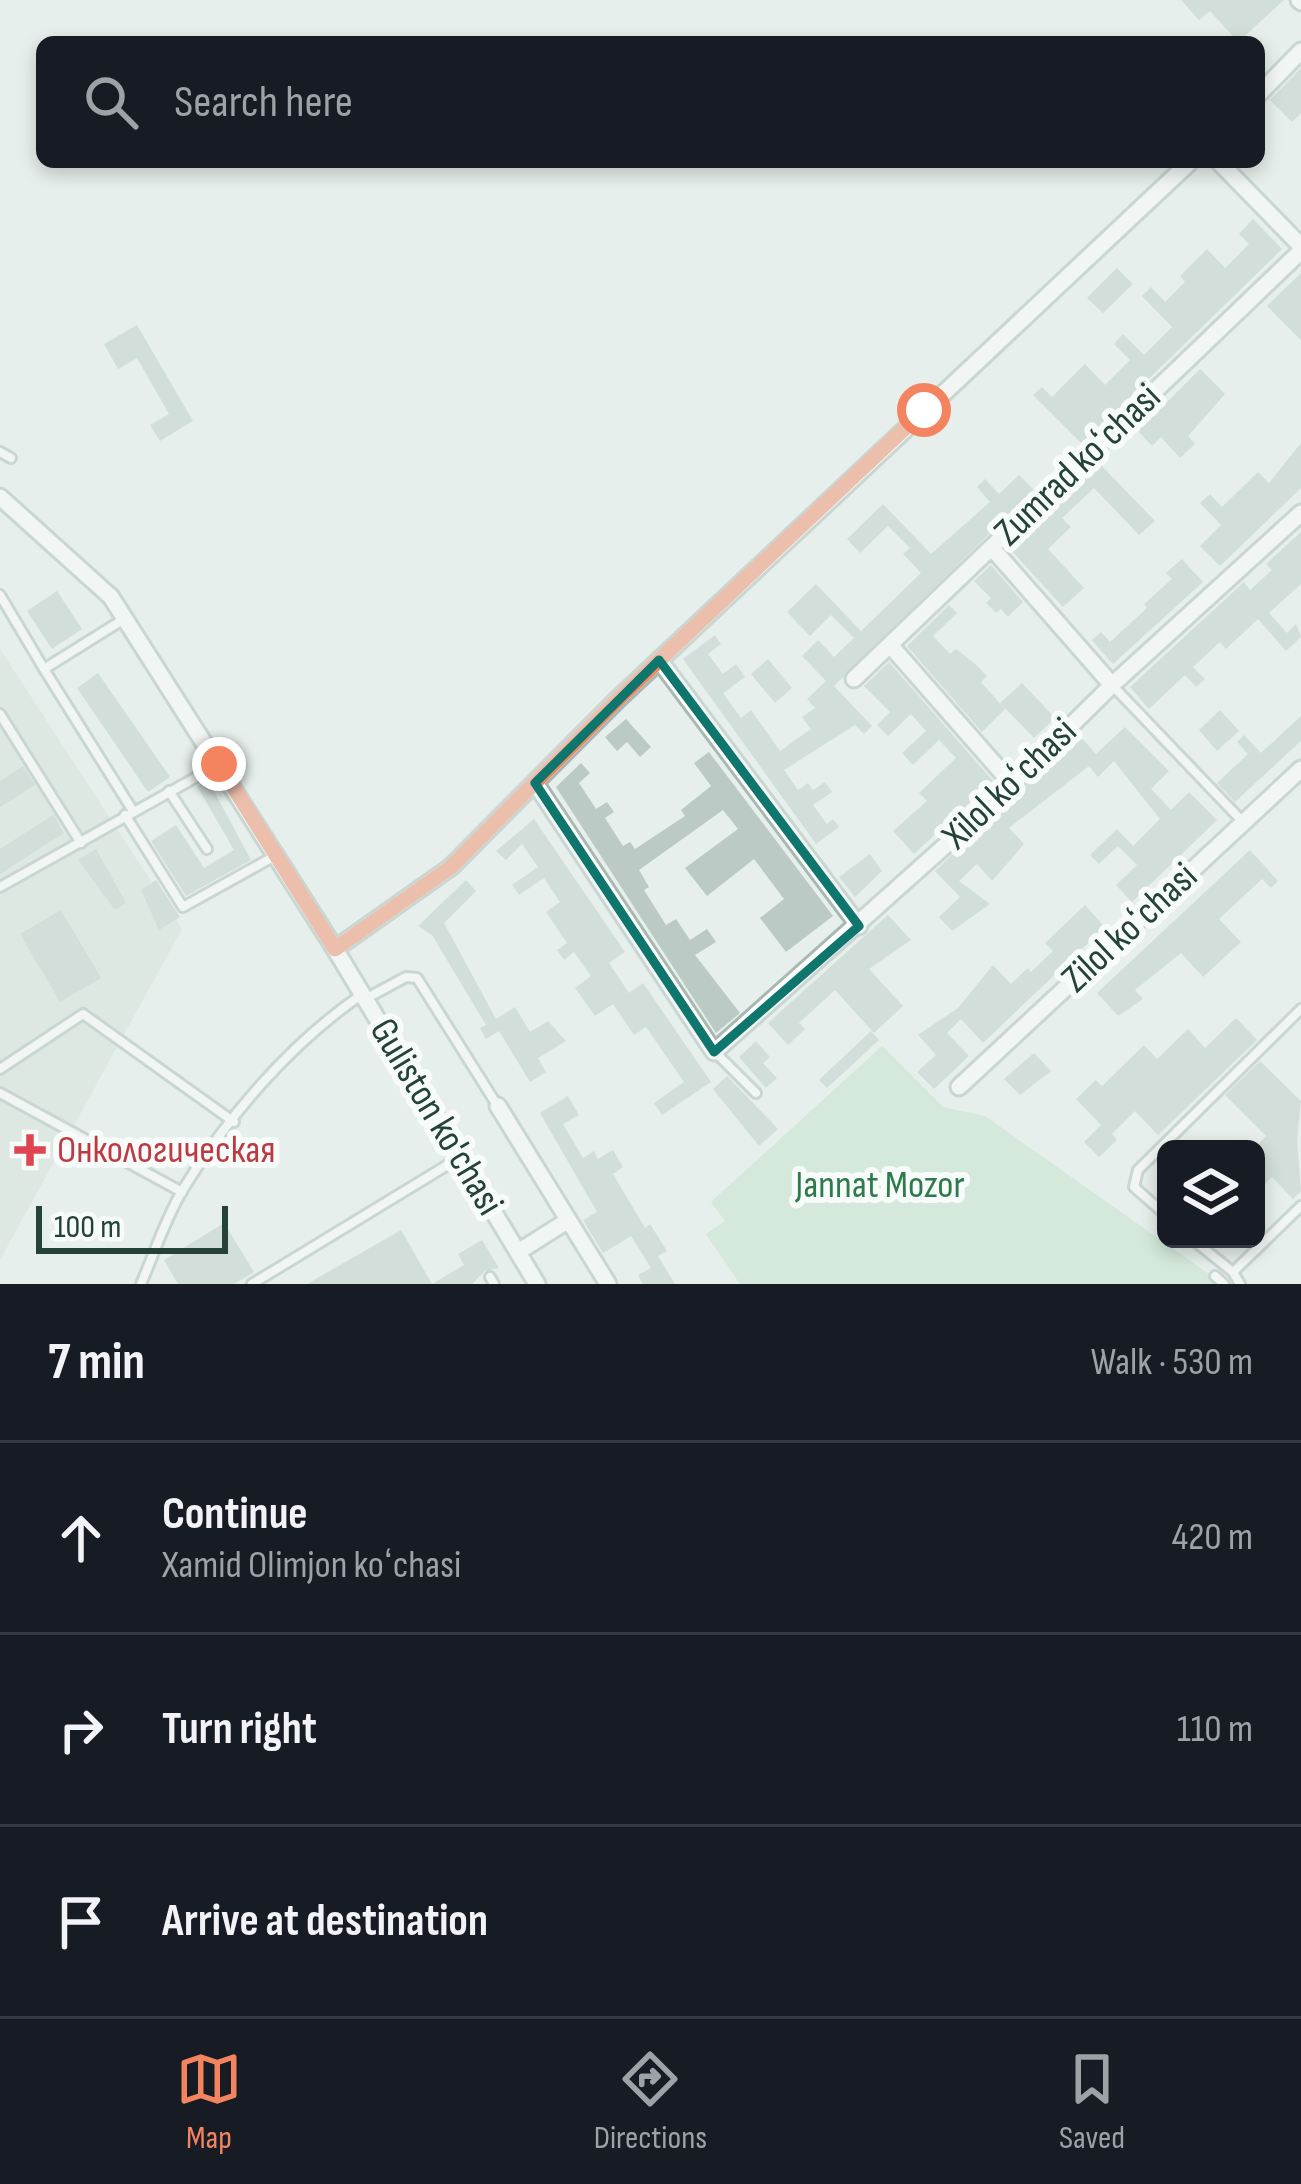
<!DOCTYPE html>
<meta charset="utf-8">
<style>
body{margin:0;font-family:"Sofia Sans Condensed",sans-serif;background:#242831;color:#f1f3f6}
.controls{position:absolute;right:36px;bottom:36px;display:grid;overflow:hidden;border-radius:18px;box-shadow:0 6px 18px #0003}
.controls button{width:108px;height:108px;display:grid;place-items:center;padding:0;border:0;border-bottom:3px solid #363941;background:#171b24;color:#f1f3f6;font:60px sans-serif}
.scale{position:absolute;left:36px;bottom:30px;width:192px;box-sizing:border-box;padding-left:12px;border:6px solid #24423a;border-top:0;font-size:33px;line-height:42px;white-space:nowrap;color:#24423a;-webkit-text-stroke:9px #f7fbf9;paint-order:stroke}
.stop{position:absolute;width:36px;height:36px;margin:-27px;border:9px solid #f4845f;border-radius:50%;background:#fff}
.stop.end{background:#f4845f;border-color:#fff;box-shadow:0 3px 12px #0008}
.list{margin:0;padding:0;list-style:none}
h2{display:flex;justify-content:space-between;align-items:center;height:156px;margin:0;padding:0 48px;font-size:51px}
h2 small{font-size:39px;font-weight:400;color:#9ea1a6}
.list li{display:grid;grid-template-columns:78px 1fr auto;gap:36px;align-items:center;box-sizing:border-box;height:192px;padding:0 48px;border-top:3px solid #363941}
.list b{display:block;font-size:45px;white-space:nowrap}
.list p{margin:0;font-size:39px;white-space:nowrap;color:#9ea1a6}
.list em{font-size:39px;font-style:normal;color:#9ea1a6}
.icon{flex:none;width:66px;height:66px;fill:none;stroke:currentColor;stroke-width:2;stroke-linecap:round;stroke-linejoin:round}
.map{position:relative;flex:none;width:1301px;height:1284px;overflow:hidden}
.search{position:absolute;background:#171b24;box-shadow:0 6px 18px #0003;left:36px;right:36px;top:36px;height:132px;display:flex;align-items:center;gap:30px;box-sizing:border-box;padding:0 42px;border-radius:18px;color:#9ea1a6;font-size:45px}
.sheet{height:732px;background:#171b24}
nav{display:flex;justify-content:space-around;align-items:center;box-sizing:border-box;height:168px;border-top:3px solid #363941;background:#171b24;font-size:33px;color:#9ea1a6}
nav a{display:grid;justify-items:center;gap:6px}
nav .on{color:#f4845f}
.map>svg:first-child{display:block}
.built{fill:#d4dfda}
.green{fill:#bfe0c8}
.building{fill:#bbcac4}
.lines{fill:none;stroke-linecap:round;stroke-linejoin:round}
.lane-casing{stroke:#a8b8b2;stroke-width:14}
.street-casing{stroke:#a8b8b2;stroke-width:21}
.lane{stroke:#fff;stroke-width:8}
.street{stroke:#fff;stroke-width:15}
.route{stroke:#f4845f;stroke-width:15}
.marked{fill:none;stroke:#0f766e;stroke-width:9;stroke-linejoin:round}
.health-dot{fill:#e0444e;stroke:#f7fbf9;stroke-width:4.5}
.labels{text-anchor:middle;dominant-baseline:central;stroke-width:12;stroke-linejoin:round;paint-order:stroke}
.street-label{font-size:39px;fill:#24423a;stroke:#f7fbf9}
.health-label{font-size:39px;fill:#be3a42;stroke:#f7fbf9;text-anchor:start}
.park-label{font-size:39px;fill:#2d7a4b;stroke:#f7fbf9}
</style>
<div class="map">
<svg width="1301" height="1284" viewBox="0 0 1301 1284">
<rect width="100%" height="100%" fill="#e6efeb"/>
<polygon class="built" points="0,649 182,929 0,1260"/>
<polygon class="green" points="882,1046 943,1107 985,1116 1223,1284 740,1284 706,1234 725,1221 711,1202"/>
<g class="building">
<polygon points="1181,0 1284,0 1238,42 1210,11 1199,20"/>
<polygon points="1301,68 1301,113 1292,122 1270,100"/>
<polygon points="1253,219 1282,249 1082,444 1033,395 1042,387 1052,397 1085,364 1105,385 1130,360 1114,344 1123,334 1144,355 1172,327 1142,296 1151,287 1165,302 1185,282 1180,276 1207,249 1225,268 1249,244 1239,234"/>
<polygon points="1117,268 1133,284 1103,313 1087,298"/>
<polygon points="1301,273 1301,340 1267,306"/>
<polygon points="137,325 193,421 160,441 150,425 169,414 137,358 118,369 104,344"/>
<polygon points="1200,369 1225,394 1188,436 1195,444 1180,458 1161,437 1152,446 1138,431"/>
<polygon points="1301,443 1301,488 1220,566 1200,546 1221,525 1200,503 1210,494 1222,507 1258,472 1269,483"/>
<polygon points="1099,463 1155,521 1139,535 1094,488 1062,518 1071,527 1048,549 1084,588 1063,607 1011,550"/>
<polygon points="1019,475 1034,490 834,686 872,726 864,734 855,725 784,770 798,790 808,783 813,790 825,782 832,792 813,805 827,824 833,819 839,827 816,844 683,659 715,635 721,644 708,654 723,674 736,664 745,677 723,693 741,718 751,710 780,751 811,729 802,717 815,708 807,699 826,681 802,656 818,640 834,657 854,638 831,615 810,636 787,612 816,584 861,631 921,573 903,554 910,548 888,526 860,553 847,539 883,504 931,554 990,502 977,487 985,479 999,494"/>
<polygon points="1301,532 1301,584 1269,613 1287,633 1296,624 1301,637 1286,651 1258,619 1226,649 1220,642 1193,667 1205,679 1196,687 1185,675 1149,709 1130,687 1244,582 1250,590 1272,570 1266,564"/>
<polygon points="1182,559 1203,582 1113,664 1092,640 1101,632 1110,642 1147,608 1144,604 1172,579 1166,573"/>
<polygon points="991,565 1023,602 1008,617 1001,609 996,613 986,603 991,598 974,581"/>
<polygon points="57,591 82,629 52,649 27,611"/>
<polygon points="949,605 957,613 933,636 950,654 956,649 974,663 987,676 981,682 1005,709 982,732 907,646"/>
<polygon points="768,659 792,688 775,703 751,674"/>
<polygon points="889,662 993,781 914,854 893,831 927,801 919,793 956,758 939,740 913,765 902,753 926,731 911,714 888,736 877,725 890,712 864,686"/>
<polygon points="98,673 170,777 148,792 77,688"/>
<polygon points="1022,683 1055,718 1034,738 1000,703"/>
<polygon points="1220,710 1239,731 1217,751 1199,730"/>
<polygon points="1301,716 1301,741 1235,802 1217,783 1248,754 1237,742 1244,735 1261,753"/>
<polygon points="626,719 651,747 640,757 627,742 617,751 605,737"/>
<polygon points="1125,727 1169,771 1151,789 1171,810 1189,792 1217,820 1132,902 1116,885 1137,865 1118,846 1099,864 1090,855 1117,829 1133,846 1160,819 1114,761 1098,777 1089,766 1009,828 1024,844 992,881 977,864 959,881 990,904 952,931 939,917 960,897 935,871 1079,735 1096,754"/>
<polygon points="709,752 833,916 786,952 760,918 784,899 754,859 707,896 685,868 738,829 723,810 639,870 649,887 644,890 666,925 676,919 690,940 707,929 716,942 695,955 740,1013 716,1033 556,787 581,763 590,773 579,783 596,809 607,802 614,812 605,818 623,846 630,842 635,849 685,816 681,810 711,786 694,763"/>
<polygon points="23,766 35,785 0,807 0,781"/>
<polygon points="208,780 251,860 186,896 151,841 176,825 204,868 234,850 197,786"/>
<polygon points="53,815 64,833 0,874 0,849"/>
<polygon points="534,819 625,952 609,963 629,993 643,983 711,1082 662,1115 654,1103 684,1082 646,1027 634,1035 613,1004 595,1016 575,988 591,976 574,952 564,960 557,950 567,943 546,912 560,902 544,878 519,895 512,885 538,867 522,844 506,860 496,851"/>
<polygon points="96,849 126,903 115,910 78,860"/>
<polygon points="1250,850 1278,881 1271,888 1262,879 1219,919 1241,942 1203,977 1181,953 1135,990 1143,999 1118,1016 1097,993"/>
<polygon points="870,854 882,871 855,897 839,877"/>
<polygon points="156,880 180,917 159,930 141,890"/>
<polygon points="466,880 476,891 444,923 496,1019 515,1007 530,1032 548,1021 566,1041 538,1058 546,1072 530,1082 499,1031 486,1039 480,1028 486,1025 432,935 418,926"/>
<polygon points="1085,905 1105,927 983,1043 961,1019 947,1033 969,1056 934,1089 917,1072 936,1055 918,1035 958,1008 993,965 1011,984 1028,968 1031,972 1053,951 1045,943"/>
<polygon points="61,910 101,978 60,1002 20,934"/>
<polygon points="888,915 911,940 869,969 903,1006 874,1033 835,990 799,1023 805,1029 788,1045 768,1023"/>
<polygon points="1236,1018 1257,1040 1158,1135 1135,1111 1112,1134 1117,1140 1099,1157 1084,1142 1101,1125 1076,1099 1096,1080 1102,1086 1144,1045 1157,1059 1188,1029 1205,1048"/>
<polygon points="871,1031 879,1040 827,1088 819,1080"/>
<polygon points="756,1041 770,1057 763,1063 777,1078 766,1088 739,1057"/>
<polygon points="1034,1053 1051,1071 1020,1095 1004,1079"/>
<polygon points="1260,1061 1301,1101 1297,1140 1301,1191 1293,1199 1272,1177 1256,1193 1256,1147 1266,1136 1225,1095"/>
<polygon points="727,1076 778,1129 759,1146 713,1089"/>
<polygon points="568,1096 579,1115 563,1124 583,1158 594,1151 598,1159 613,1150 623,1167 613,1174 645,1228 650,1224 667,1251 658,1256 675,1284 643,1284 638,1275 651,1268 631,1236 603,1253 583,1220 597,1212 540,1113"/>
<polygon points="224,1223 254,1272 234,1284 178,1284 164,1260"/>
<polygon points="401,1230 432,1284 464,1265 458,1254 482,1240 499,1268 485,1271 472,1284 307,1284"/>
</g>
<g class="lines">
<g class="lane-casing">
<g id="lane">
<polyline points="0,452 11,458"/>
<polyline points="0,595 44,669"/>
<polyline points="124,619 44,669 133,811"/>
<polyline points="1112,685 1242,821"/>
<polyline points="0,714 81,843"/>
<polyline points="169,791 207,849"/>
<polyline points="125,815 183,907 273,857"/>
<polyline points="0,887 218,765"/>
<polyline points="367,998 406,977 417,978 497,1105"/>
<polyline points="716,1053 756,1093"/>
<polyline points="0,1069 83,1014 234,1122"/>
<polyline points="0,1093 182,1192"/>
<polyline points="1166,1215 1134,1187 1138,1170 1301,1009"/>
<polyline points="1192,1239 1233,1272 1301,1206"/>
<polyline points="1233,1272 1240,1284"/>
<polyline points="1215,1276 1224,1284"/>
<polyline points="490,1277 494,1284"/>
<path d="M141,1284C154,1254 165,1220 182,1191C227,1117 290,1044 361,995"/>
<polyline points="252,1284 459,1158"/>
</g>
</g>
<g class="street-casing">
<g id="street">
<polyline points="1299,0 1301,2"/>
<polyline points="1259,94 1301,51"/>
<polyline points="1219,162 1301,246"/>
<polyline points="0,497 111,597 335,949 537,1284"/>
<polyline points="992,548 1112,685"/>
<polyline points="890,645 1012,784"/>
<polyline points="659,660 859,926"/>
<polyline points="854,679 1301,251"/>
<polyline points="535,783 714,1052 994,802 1112,685 1301,513"/>
<polyline points="335,949 451,867 617,700 1190,162"/>
<polyline points="959,1087 1301,769"/>
<polyline points="498,1106 608,1284"/>
<polyline points="518,1252 567,1221"/>
</g>
</g>
<use href="#lane" class="lane"/>
<use href="#street" class="street"/>
</g>
<g class="lines">
<polyline class="route" points="219,764 335,949 451,867 617,700 924,410"/>
</g>
<path d="M0 0H1301V1284H0ZM659,660L859,926L714,1052L535,783Z" fill="#e6efeb" fill-opacity=".55" fill-rule="evenodd"/>
<path class="marked" d="M659,660L859,926L714,1052L535,783Z"/>
<path class="health-dot" d="M24 1132h12v12h12v12h-12v12h-12v-12h-12v-12h12z"/>
<g class="labels">
<g class="street-label">
<text transform="translate(1078 465) rotate(-44)">Zumrad koʻchasi</text>
<text transform="translate(1010 784) rotate(-44)">Xilol koʻchasi</text>
<text transform="translate(1130 928) rotate(-43)">Zilol koʻchasi</text>
<text transform="translate(436 1117) rotate(59)">Guliston ko'chasi</text>
</g>
<g class="health-label">
<text x="57" y="1150">Онкологическая</text>
</g>
<g class="park-label">
<text x="880" y="1185">Jannat Mozor</text>
</g>
</g>
</svg>
<div class="controls">
<button><svg class="icon" aria-label="layers" viewBox="0 0 24 24"><path d="M12 4l9 5-9 5-9-5zM3 14l9 5 9-5"/></svg></button>
</div>
<div class="scale">100 m</div>
<div class="stop" style="left:924px;top:410px"></div>
<div class="stop end" style="left:219px;top:764px"></div>
<div class="search"><svg class="icon" aria-label="search" viewBox="0 0 24 24"><circle cx="10" cy="10" r="6"/><path d="M15 15l6 6"/></svg>Search here</div>
</div>
<section class="sheet">
<h2>7 min<small>Walk · 530 m</small></h2>
<ul class="list">
<li><svg class="icon" aria-label="ahead" viewBox="0 0 24 24"><path d="M12 20V5M6 11l6-6 6 6"/></svg><div><b>Continue</b><p>Xamid Olimjon koʻchasi</p></div><em>420 m</em></li>
<li><svg class="icon" aria-label="right" viewBox="0 0 24 24"><path d="M7 20v-9h11M14 6l5 5-5 5"/></svg><div><b>Turn right</b></div><em>110 m</em></li>
<li><svg class="icon" aria-label="arrive" viewBox="0 0 24 24"><path d="M6 21V4h12l-3 4 3 4H6"/></svg><div><b>Arrive at destination</b></div></li>
</ul>
</section>
<nav>
<a class="on"><svg class="icon" aria-label="map" viewBox="0 0 24 24"><path d="M3 6l6-2 6 2 6-2v14l-6 2-6-2-6 2zM9 4v14M15 6v14"/></svg>Map</a>
<a><svg class="icon" aria-label="directions" viewBox="0 0 24 24"><path d="M12 3l9 9-9 9-9-9zM9 14v-3h6M13 9l2 2-2 2"/></svg>Directions</a>
<a><svg class="icon" aria-label="saved" viewBox="0 0 24 24"><path d="M7 4h10v16l-5-4-5 4z"/></svg>Saved</a>
</nav>
